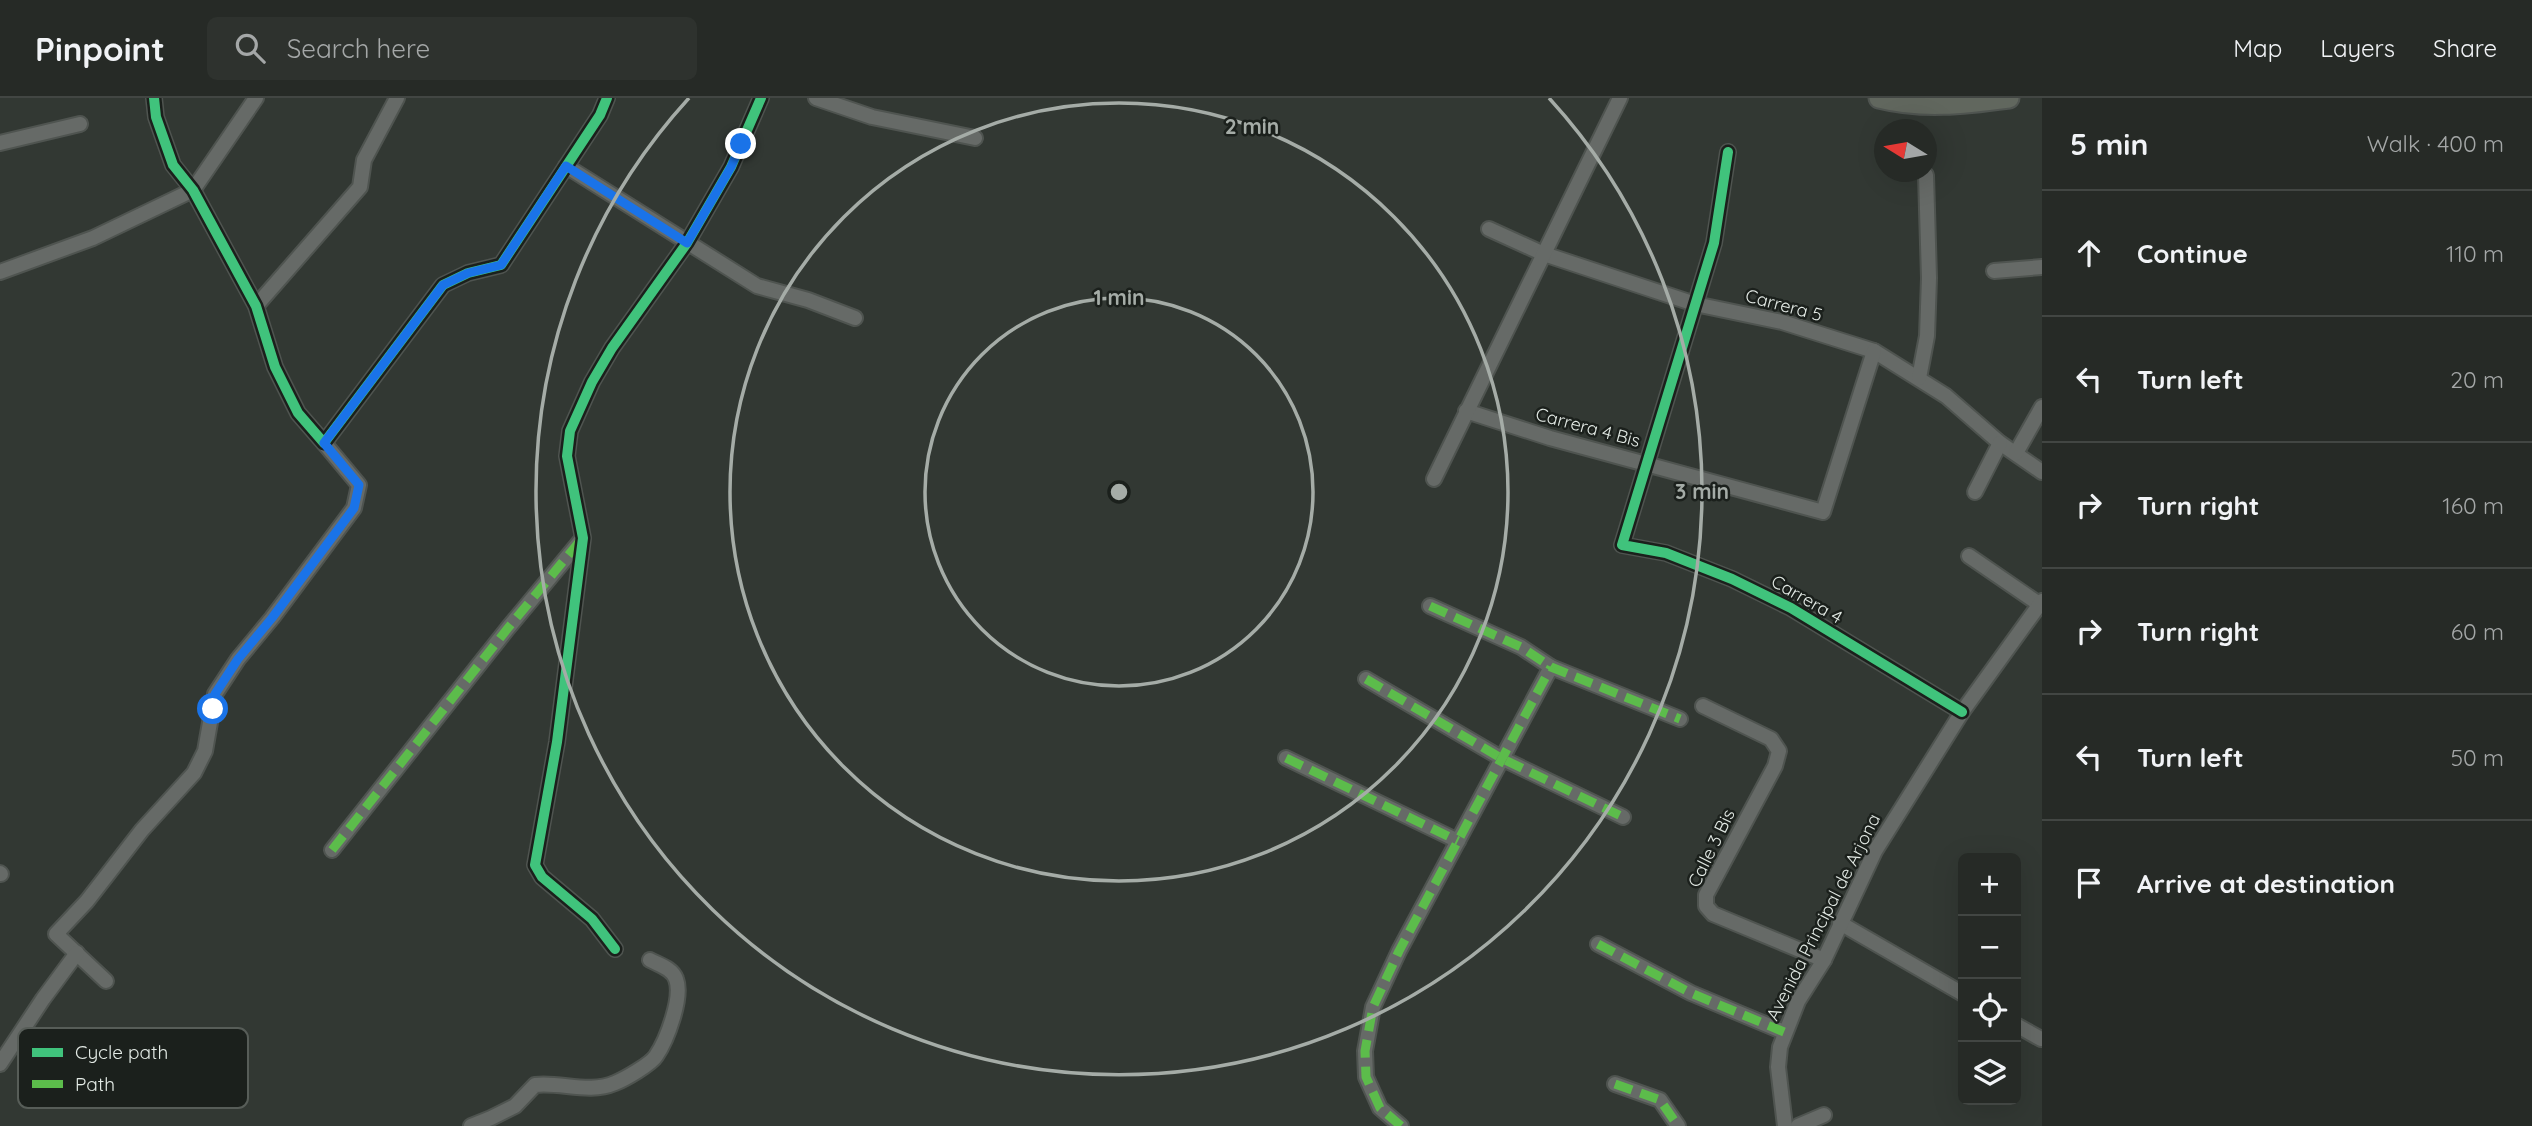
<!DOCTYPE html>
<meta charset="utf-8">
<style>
body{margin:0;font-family:Quicksand,sans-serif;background:#2e322e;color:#f1f3f6}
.controls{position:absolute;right:21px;bottom:21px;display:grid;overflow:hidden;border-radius:10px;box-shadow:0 7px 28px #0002}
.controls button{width:63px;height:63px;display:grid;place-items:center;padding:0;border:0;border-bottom:2px solid #424643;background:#262a26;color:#f1f3f6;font:35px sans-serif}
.compass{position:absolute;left:1874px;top:21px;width:63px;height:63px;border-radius:50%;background:#262a26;box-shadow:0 7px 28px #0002;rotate:281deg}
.stop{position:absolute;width:21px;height:21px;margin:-16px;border:5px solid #1a73e8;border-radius:50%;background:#fff}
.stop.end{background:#1a73e8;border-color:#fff;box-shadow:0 2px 7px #0008}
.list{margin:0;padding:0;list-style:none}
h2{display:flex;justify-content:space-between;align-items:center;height:91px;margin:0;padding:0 28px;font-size:30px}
h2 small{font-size:23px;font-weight:400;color:#a4a7a7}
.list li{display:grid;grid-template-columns:46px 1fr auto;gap:21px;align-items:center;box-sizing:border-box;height:126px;padding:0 28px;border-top:2px solid #424643}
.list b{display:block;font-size:26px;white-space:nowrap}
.list em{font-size:23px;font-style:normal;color:#a4a7a7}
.icon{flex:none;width:38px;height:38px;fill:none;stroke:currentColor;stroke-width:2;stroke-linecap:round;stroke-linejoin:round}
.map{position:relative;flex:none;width:2042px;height:1028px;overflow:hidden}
header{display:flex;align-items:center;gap:42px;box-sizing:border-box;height:98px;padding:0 35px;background:#262a26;border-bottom:2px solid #424643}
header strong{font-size:33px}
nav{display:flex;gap:38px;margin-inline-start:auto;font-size:24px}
.search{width:490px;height:63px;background:#2e322e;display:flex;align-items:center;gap:18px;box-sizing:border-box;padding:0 24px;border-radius:10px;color:#a4a7a7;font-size:26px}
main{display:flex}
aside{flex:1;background:#262a26}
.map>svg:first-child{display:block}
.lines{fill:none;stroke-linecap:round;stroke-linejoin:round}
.minor-casing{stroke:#4f5450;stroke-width:18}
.secondary-casing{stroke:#4f5450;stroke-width:23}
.minor{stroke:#666a67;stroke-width:14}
.secondary{stroke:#61675e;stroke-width:19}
.quiet{stroke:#5cbc4b;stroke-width:9;stroke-dasharray:18 9;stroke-linecap:butt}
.cycleway-casing{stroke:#1b201c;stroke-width:15}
.cycleway{stroke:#40c37c;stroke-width:10}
.route{stroke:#1a73e8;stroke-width:9}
.ring{fill:none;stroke:#a5aca7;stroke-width:3.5}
.labels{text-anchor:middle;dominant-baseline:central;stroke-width:5;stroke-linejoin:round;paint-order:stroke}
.street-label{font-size:18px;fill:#e3eae5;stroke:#1b201c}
.key{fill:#1b201c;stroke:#575d58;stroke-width:2}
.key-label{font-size:19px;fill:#e3eae5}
.centre{fill:#a5aca7;stroke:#1b201c;stroke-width:3.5}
.ring-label{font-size:21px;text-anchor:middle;font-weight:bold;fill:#a5aca7;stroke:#1b201c;stroke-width:5;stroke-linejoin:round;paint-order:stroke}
</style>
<header>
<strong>Pinpoint</strong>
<div class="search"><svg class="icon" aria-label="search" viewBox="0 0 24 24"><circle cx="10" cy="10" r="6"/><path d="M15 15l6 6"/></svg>Search here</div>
<nav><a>Map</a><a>Layers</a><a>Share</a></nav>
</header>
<main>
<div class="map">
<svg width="2042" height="1028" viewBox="0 0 2042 1028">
<rect width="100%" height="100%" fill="#323833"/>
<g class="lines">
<g class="minor-casing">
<g id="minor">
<polyline points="154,0 156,19 173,67 193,92 256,208 275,269 298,315 324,345 443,187 468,175 501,167 600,17 607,0"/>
<polyline points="816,0 872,19 975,40"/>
<polyline points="0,45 80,26"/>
<polyline points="1728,54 1714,145 1622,447 1666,455 1732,481 1791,510 1962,614"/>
<polyline points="566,68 757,188 808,202 855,220"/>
<polyline points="1489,131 1544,156 1695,206 1782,224 1874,253 1946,298 2000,345 2042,374"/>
<polyline points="1994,173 2042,169"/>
<polyline points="0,174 93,140 193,92 256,0"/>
<polyline points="256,208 360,89 364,62 397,0"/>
<polyline points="1919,280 1927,238 1929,180 1926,77"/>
<polyline points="1466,313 1550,340 1823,414 1874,253"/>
<polyline points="2016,355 2042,309"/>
<polyline points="1434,381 1620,0"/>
<polyline points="1975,394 2000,345"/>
<polyline points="1969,458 2039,506"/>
<polyline points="1430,508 1521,549 1551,569 1680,621"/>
<polyline points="1366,581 1501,660 1623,719"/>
<polyline points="1703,608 1771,641 1779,653 1775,668 1706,797 1706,808 1713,816 1824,862"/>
<polyline points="1286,660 1458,743"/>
<polyline points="332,752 508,530 582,441"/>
<polyline points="0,775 1,776"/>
<polyline points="1840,825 1963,896"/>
<polyline points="1598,846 1691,895 1784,934"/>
<polyline points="615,851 592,821 542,779 535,767 557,644 583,440 567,358 570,333 592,284 612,250 687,145 731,69 761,0"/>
<polyline points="106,883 56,836 87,803 142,732 194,675 205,653 215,596 238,561 272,520 354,410 359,387 324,345"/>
<polyline points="2016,927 2041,941"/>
<polyline points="0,966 43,901 77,855"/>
<polyline points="1615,986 1660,1002 1678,1028"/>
<path d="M471,1028L491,1020L515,1008L535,987C562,984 589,996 615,985C625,981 651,966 656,958C667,942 683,899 676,881C672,870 659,867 650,862"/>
<polyline points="1401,1028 1380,1010 1366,979 1365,953 1373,909 1399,853 1551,569"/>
<polyline points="1785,1028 1778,969 1780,949 1798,903 1824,862 1875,753 1962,614 2042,503"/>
<polyline points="1798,1028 1824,1017"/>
</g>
</g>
<g class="secondary-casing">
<path id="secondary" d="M1879,0C1923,11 1964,6 2009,0"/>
</g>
<use href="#minor" class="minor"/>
<use href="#secondary" class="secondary"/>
<g class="quiet">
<polyline points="1430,508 1521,549 1551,569 1680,621"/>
<polyline points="1366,581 1501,660 1623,719"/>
<polyline points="1286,660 1458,743"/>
<polyline points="332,752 508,530 580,443"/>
<polyline points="1598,846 1691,895 1784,934"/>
<polyline points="1615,986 1660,1002 1678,1028"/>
<polyline points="1401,1028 1380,1010 1366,979 1365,953 1373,909 1399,853 1551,569"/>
</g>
<g class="cycleway-casing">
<g id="cycleway">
<polyline points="154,0 156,19 173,67 193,92 256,208 275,269 298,315 324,345 443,187 468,175 501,167 600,17 607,0"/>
<polyline points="1728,54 1714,145 1622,447 1666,455 1732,481 1791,510 1962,614"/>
<polyline points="615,851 592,821 542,779 535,767 557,644 583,440 567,358 570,333 592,284 612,250 687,145 731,69 761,0"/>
</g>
</g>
<use href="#cycleway" class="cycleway"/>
</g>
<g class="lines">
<polyline class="route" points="213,611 215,596 238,561 272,520 354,410 359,387 324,345 443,187 468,175 501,167 566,68 687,145 731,69 741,46"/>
</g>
<g class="ring">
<circle cx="1119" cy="394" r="194"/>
<circle cx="1119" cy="394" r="389"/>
<path d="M1549 0A583 583 0 1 1 689 0"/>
</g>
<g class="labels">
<g class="street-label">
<text transform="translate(1784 207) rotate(15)">Carrera 5</text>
<text transform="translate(1588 329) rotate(15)">Carrera 4 Bis</text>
<text transform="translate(1807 501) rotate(30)">Carrera 4</text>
<text transform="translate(1711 750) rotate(-64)">Calle 3 Bis</text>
<text transform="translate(1823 819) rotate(-63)">Avenida Principal de Arjona</text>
</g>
</g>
<rect x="18" y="930" width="230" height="80" rx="10" class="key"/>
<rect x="32" y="950" width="31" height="9" fill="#40c37c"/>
<rect x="32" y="982" width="31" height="8" fill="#5cbc4b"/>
<g class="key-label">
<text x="75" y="961">Cycle path</text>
<text x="75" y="993">Path</text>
</g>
<circle cx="1119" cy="394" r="10" class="centre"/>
<g class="ring-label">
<text x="1252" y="36">2 min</text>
<text x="1119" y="207">1 min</text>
<text x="1702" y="401">3 min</text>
</g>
</svg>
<div class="controls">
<button>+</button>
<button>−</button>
<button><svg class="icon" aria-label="locate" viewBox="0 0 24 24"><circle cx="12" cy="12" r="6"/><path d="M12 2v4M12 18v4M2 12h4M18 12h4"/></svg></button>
<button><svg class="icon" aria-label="layers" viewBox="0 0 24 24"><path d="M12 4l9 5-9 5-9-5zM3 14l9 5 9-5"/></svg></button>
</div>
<svg class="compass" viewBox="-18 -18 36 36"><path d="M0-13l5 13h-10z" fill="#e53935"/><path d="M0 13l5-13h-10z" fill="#a4a7a7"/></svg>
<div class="stop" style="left:213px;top:611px"></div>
<div class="stop end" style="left:741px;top:46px"></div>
</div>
<aside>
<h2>5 min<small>Walk · 400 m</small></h2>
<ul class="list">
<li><svg class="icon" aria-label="ahead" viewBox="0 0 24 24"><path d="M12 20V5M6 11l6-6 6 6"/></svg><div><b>Continue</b></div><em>110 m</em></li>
<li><svg class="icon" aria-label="left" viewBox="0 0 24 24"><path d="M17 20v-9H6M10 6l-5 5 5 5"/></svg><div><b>Turn left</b></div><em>20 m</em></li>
<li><svg class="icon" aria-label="right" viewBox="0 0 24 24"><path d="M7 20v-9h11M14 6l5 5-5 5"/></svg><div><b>Turn right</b></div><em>160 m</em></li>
<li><svg class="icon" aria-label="right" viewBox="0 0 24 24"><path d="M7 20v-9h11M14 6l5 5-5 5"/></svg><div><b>Turn right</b></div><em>60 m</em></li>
<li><svg class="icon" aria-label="left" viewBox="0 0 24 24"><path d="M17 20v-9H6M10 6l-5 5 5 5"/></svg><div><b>Turn left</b></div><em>50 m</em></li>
<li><svg class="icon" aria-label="arrive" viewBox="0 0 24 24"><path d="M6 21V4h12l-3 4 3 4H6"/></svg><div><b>Arrive at destination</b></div></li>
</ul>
</aside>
</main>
